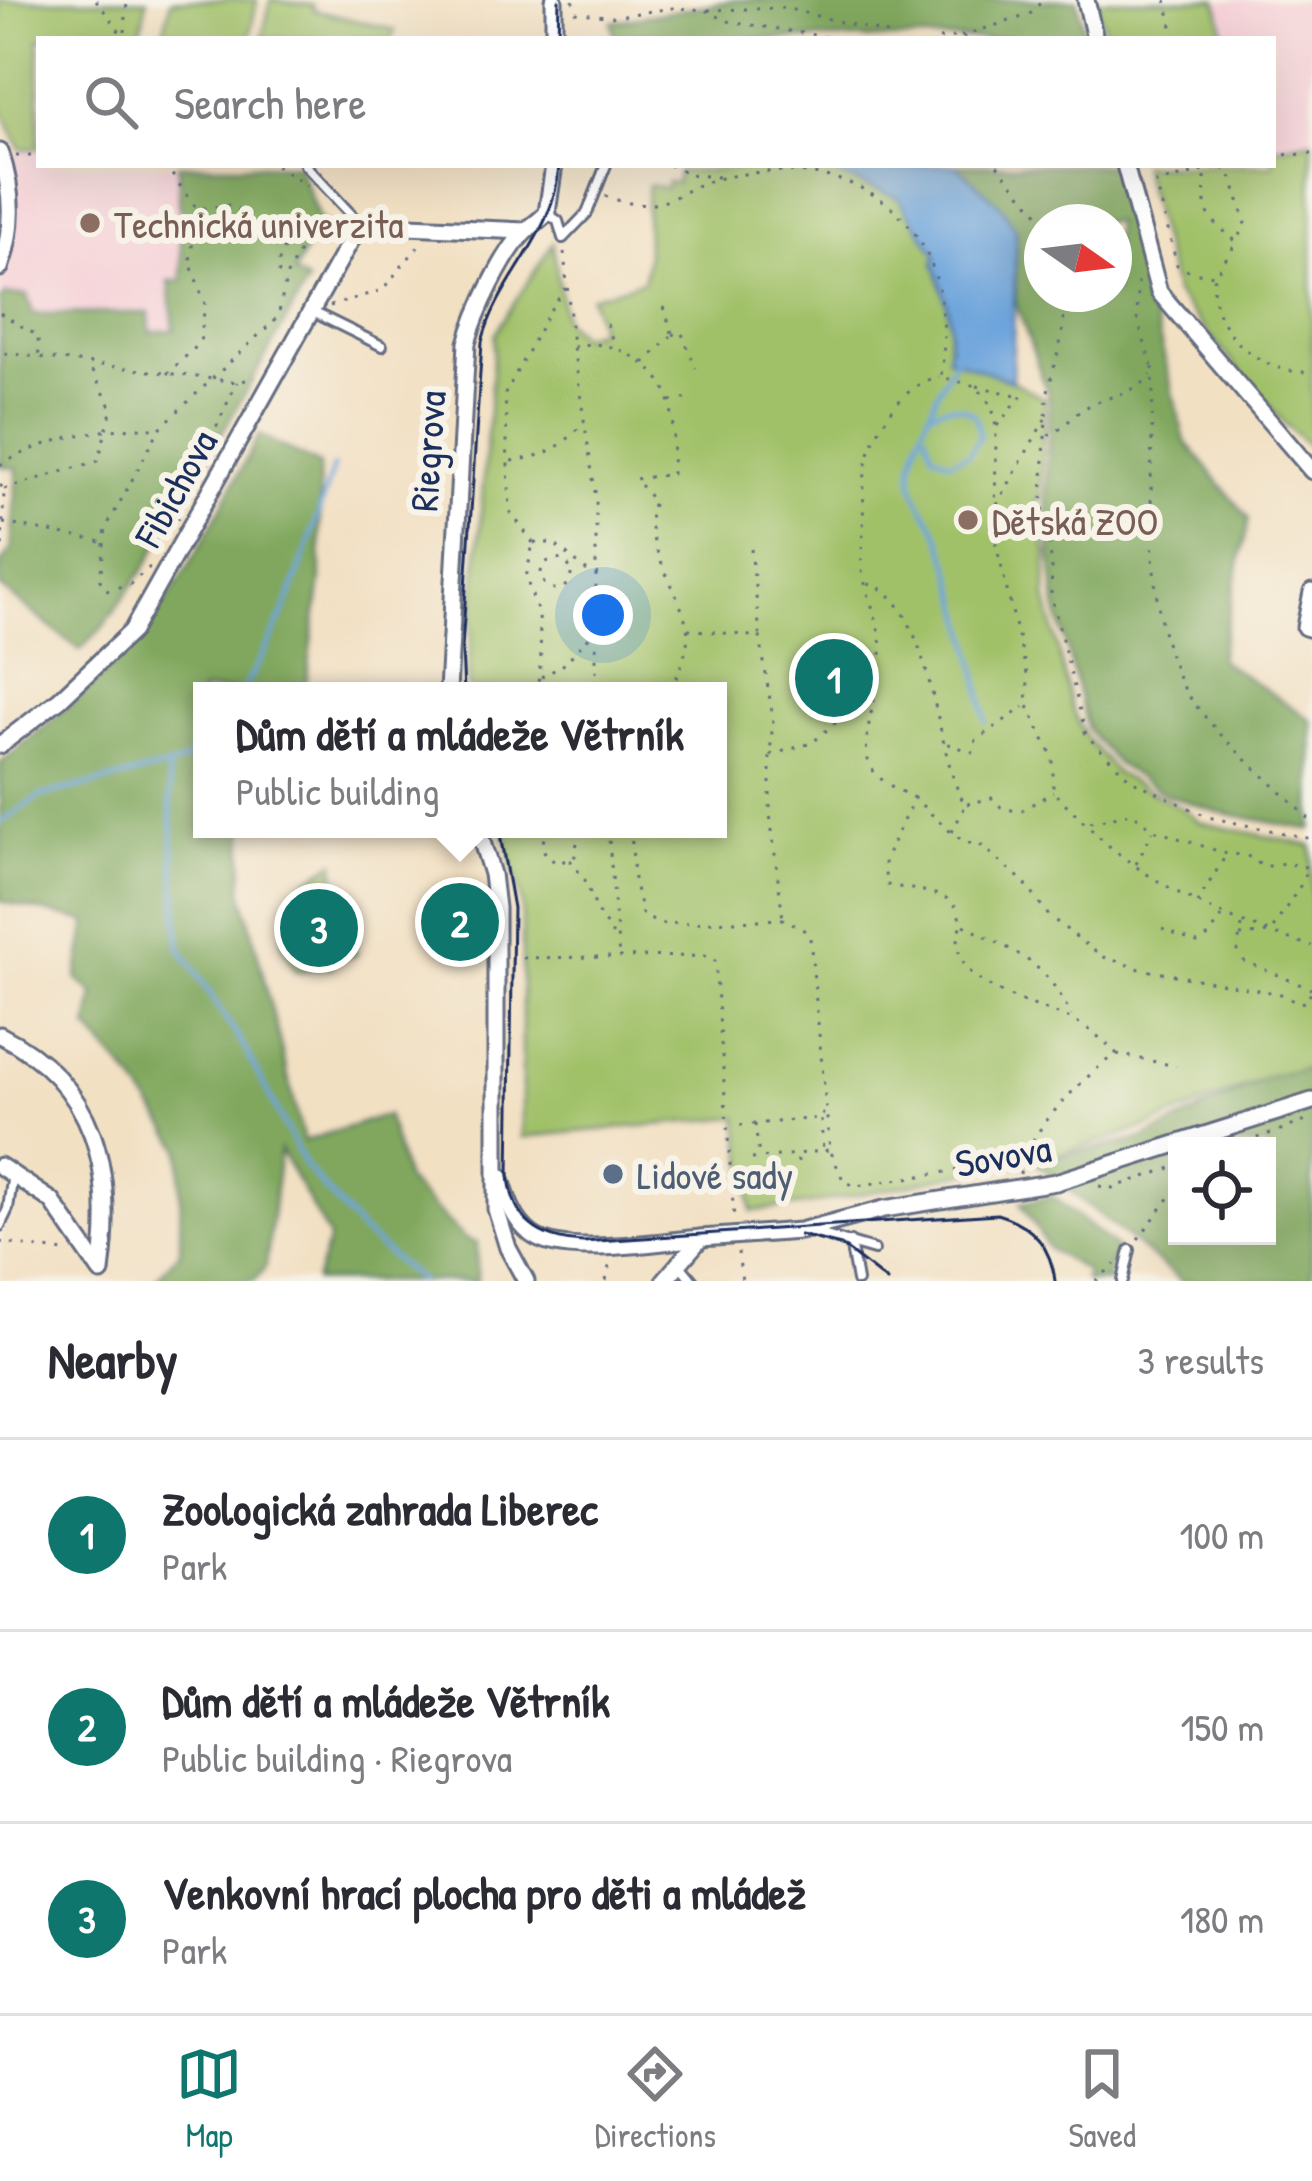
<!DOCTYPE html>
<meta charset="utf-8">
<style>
body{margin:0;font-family:"Patrick Hand",sans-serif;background:#f7f7f7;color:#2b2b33}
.controls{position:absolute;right:36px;bottom:36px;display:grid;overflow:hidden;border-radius:0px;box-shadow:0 12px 48px #0002}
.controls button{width:108px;height:108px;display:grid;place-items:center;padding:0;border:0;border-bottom:3px solid #e1e1e2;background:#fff;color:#2b2b33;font:60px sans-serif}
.compass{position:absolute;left:1024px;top:204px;width:108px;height:108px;border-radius:50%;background:#fff;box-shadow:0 12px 48px #0002;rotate:104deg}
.you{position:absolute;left:603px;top:615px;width:42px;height:42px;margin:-30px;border:9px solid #fff;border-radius:50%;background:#1a73e8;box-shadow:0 0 0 18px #1a73e833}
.badge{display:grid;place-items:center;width:78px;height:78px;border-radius:50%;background:#0f766e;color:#fff;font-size:39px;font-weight:700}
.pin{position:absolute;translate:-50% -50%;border:6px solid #fff;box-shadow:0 3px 12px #0006}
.popup{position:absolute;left:193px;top:682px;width:534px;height:156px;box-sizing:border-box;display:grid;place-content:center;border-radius:0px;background:#fff;filter:drop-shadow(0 3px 9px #0005);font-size:39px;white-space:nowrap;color:#7c7c81}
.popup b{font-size:45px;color:#2b2b33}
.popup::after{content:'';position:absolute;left:50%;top:100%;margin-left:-24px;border:24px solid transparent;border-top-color:#fff}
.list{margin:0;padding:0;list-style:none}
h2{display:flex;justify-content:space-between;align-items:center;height:156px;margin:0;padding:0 48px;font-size:51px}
h2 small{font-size:39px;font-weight:400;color:#7c7c81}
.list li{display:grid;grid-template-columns:78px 1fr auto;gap:36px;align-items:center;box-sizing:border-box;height:192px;padding:0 48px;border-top:3px solid #e1e1e2}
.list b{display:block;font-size:45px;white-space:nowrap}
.list p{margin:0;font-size:39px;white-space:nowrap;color:#7c7c81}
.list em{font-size:39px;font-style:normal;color:#7c7c81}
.icon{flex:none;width:66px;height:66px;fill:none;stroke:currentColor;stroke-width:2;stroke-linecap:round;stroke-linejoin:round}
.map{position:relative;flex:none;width:1312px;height:1281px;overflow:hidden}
.search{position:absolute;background:#fff;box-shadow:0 12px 48px #0002;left:36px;right:36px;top:36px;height:132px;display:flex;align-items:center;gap:30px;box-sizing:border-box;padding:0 42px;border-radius:0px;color:#7c7c81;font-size:45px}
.sheet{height:732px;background:#fff}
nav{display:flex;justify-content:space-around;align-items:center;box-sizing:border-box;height:168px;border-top:3px solid #e1e1e2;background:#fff;font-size:33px;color:#7c7c81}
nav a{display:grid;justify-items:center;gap:6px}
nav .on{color:#0f766e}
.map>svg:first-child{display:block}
.built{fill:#f6cfd7}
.green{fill:#a1c169;stroke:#5e7864;stroke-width:3}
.forest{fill:#80a75d;stroke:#4e6b5e;stroke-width:3;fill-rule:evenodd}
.water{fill:#6ea5dc;stroke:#446a9d;stroke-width:3}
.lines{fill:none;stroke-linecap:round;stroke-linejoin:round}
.stream{stroke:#6ea5dc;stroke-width:4.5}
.service-casing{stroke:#666d81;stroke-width:14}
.minor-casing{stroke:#666d81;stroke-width:21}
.path{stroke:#666d81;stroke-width:3;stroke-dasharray:3 9;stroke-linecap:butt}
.service{stroke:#fff;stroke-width:8}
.minor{stroke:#fff;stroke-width:15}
.tram{stroke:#1b2f5e;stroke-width:3}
.education-dot{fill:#8d6e63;stroke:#f7f3e8;stroke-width:4.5}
.service-dot{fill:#5c6f8a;stroke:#f7f3e8;stroke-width:4.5}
.labels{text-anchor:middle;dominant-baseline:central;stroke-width:12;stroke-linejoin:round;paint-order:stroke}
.education-label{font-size:39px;fill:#785e54;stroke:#f7f3e8;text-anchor:start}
.street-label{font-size:39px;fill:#1b2f5e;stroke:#f7f3e8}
.service-label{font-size:39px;fill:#4e5e75;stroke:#f7f3e8;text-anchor:start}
</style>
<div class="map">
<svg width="1312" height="1281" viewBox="0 0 1312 1281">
<rect width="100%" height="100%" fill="#f7f3e8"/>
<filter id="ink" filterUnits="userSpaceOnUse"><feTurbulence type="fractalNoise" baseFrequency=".00833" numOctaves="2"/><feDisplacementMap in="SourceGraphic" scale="24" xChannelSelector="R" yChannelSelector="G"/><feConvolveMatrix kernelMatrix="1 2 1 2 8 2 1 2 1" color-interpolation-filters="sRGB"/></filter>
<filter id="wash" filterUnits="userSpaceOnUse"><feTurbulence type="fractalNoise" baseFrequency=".004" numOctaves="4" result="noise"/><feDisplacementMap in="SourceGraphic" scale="48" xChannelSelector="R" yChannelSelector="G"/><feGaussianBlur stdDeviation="2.7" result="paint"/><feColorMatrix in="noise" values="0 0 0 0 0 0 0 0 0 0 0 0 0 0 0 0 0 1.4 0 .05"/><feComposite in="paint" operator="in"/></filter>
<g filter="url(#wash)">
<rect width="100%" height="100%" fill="#f2e0c3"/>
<g class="built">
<polygon points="1217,0 1312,0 1312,140 1273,148 1273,39 1226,39"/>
<polygon points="39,148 39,165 178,165 182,282 169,282 174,330 150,332 148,313 33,314 26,296 0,294 0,155"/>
</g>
<g class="green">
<polygon points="0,0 147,0 139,39 39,39 39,148 21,149 0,107"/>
<polygon points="171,0 257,0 249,39 162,39"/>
<polygon points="271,0 313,5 313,10 395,30 392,39 262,39"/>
<polygon points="1097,0 1217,0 1226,39 1107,39"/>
<polygon points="1312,140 1312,449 1285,424 1175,294 1141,165 1273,165 1273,148"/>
<path d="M812,165L900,198L937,256L934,263L950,313L948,357L1012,381L1045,399L1040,500H1035L1047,555L1046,596L1071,707L1085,737L1116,773L1187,811L1199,822L1312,846V1068L1269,1077L1145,1128L1020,1166L1005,1165L806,1205L752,1211L738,1117L522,1137V904L504,829H718V691H471L468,681L495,333L553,243L564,321L581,336L599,329L591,297L643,281C652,248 642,217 648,185L666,188L667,182L676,183L678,172Z"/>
<polygon points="335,862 335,885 321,904 330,914 353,911 356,955 340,959 331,967 296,971 282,942 289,907 303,903 301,884"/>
</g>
<g class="forest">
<polygon points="736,0 1077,0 1086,39 676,39 652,34 615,39 612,22"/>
<polygon points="178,165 298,165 319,219 336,234 310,241 294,273 308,282 145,568 102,628 80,650 0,587 0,565 11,550 17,468 0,466 0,300 5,295 27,295 33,314 149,313 150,332 174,330 169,281 182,281"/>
<path d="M956,165H1117L1185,441L1249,519L1219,659L1312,720V830L1218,812L1165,794L1117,764L1088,731L1056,607L1046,501L1050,400L1016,303V230ZM1042,222H1114V294H1042Z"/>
<path d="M259,435L319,465L321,580L305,691H202V829H244L242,890L304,1141L387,1115L406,1181L465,1239L477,1243V1281H315L329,1238L280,1150L266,1266L254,1281H154L180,1251L181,1149L134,1081L88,1028L94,994L77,979L87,922L0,901V764C48,722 102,683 142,633C191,573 223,502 259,435Z"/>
<path d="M1312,1068V1281H1181L1034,1161L1143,1139L1269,1077ZM1177,1146H1267V1236H1177Z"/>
<polygon points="1052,1196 1117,1249 1108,1275 1110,1281 1085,1281 1086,1271 1049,1249 1021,1203"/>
</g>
<path class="water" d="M812,165H956L1001,206L1016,230L1012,381L947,357C955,322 945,296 934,263L937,256L899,198Z"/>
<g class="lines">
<g class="stream">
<path d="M958,354C943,379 910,447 912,475C913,501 934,519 942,542C963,601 976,661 986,722"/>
<path d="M926,433L933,453L949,461L969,454L980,435L975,415C961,405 949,403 933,411"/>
<path d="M241,691C288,622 308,546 333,467"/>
<polyline points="202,742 184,761 168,767 180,947 244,1047 306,1167 361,1231 420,1281"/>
<polyline points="0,823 40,796 168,767"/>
</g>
</g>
</g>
<g filter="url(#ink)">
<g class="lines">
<g class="service-casing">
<g id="service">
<polyline points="305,165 359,223"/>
<polyline points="548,214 558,221 563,238 587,213 606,165"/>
<polyline points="313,312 382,346"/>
<polyline points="0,1226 8,1209 13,1173"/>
<polyline points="812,1232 874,1250"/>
<polyline points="850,1242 857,1281"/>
<polyline points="679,1264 693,1281"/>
<polyline points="1123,1281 1130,1250"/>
</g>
</g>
<g class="minor-casing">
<g id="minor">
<polyline points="554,0 554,39"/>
<polyline points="1086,0 1095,39"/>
<path d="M0,152C13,190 14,230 0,268"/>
<polyline points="1125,165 1159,292 1312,471"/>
<polyline points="1312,592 1305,627 1312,629"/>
<path d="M448,691L467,343C475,314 503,253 525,232C532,225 540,221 547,213L554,165"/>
<polyline points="0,745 60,699 132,631 360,224 526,231"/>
<polyline points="478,829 492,874 496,908 496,1209 508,1248 526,1281"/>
<path d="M0,1035C97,1084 115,1171 101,1271"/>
<polyline points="0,1166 52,1201 101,1272"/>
<path d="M500,1176C507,1198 512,1219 531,1234C562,1259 660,1241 701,1238"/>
<polyline points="664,1281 701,1238 800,1231 884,1209 1056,1182 1312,1101"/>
</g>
</g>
<g class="path">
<polyline points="96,0 125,39"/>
<polyline points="573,0 576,12 611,17 673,8 706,10 727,21 839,39"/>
<polyline points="1166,0 1175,39"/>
<polyline points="708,10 785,8 885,33 894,39"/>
<polyline points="125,32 127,0"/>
<polyline points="961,36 1029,15 1043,0"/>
<polyline points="939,39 961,36 968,39"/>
<polyline points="1273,155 1312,154"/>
<polyline points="16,156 39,156"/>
<polyline points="165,165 197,209 230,205 289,235 278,264 279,273 286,275"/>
<polyline points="276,165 307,186"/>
<polyline points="669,165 693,175 719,177"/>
<polyline points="997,165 1046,222"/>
<path d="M1206,165C1203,209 1200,213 1237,242L1215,275L1191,272L1177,265L1156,183L1228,165"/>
<polyline points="1223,168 1230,173 1246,222 1238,240"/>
<path d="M605,196C672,220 671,187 726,177C872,149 961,230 941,377L976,386L992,406L996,427L995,540L1028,678L1027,704L1053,758V792C1072,809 1089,828 1108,845C1167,895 1239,924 1312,946"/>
<polyline points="564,252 573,347 596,498 596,691"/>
<path d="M1214,277C1206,329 1262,376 1312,372"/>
<polyline points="1138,282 1137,319 1152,366"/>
<polyline points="1066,294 1062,336 1047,395 1042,500 1052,565 1051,595 1086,735 1131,780 1208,817 1312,839"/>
<polyline points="330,306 382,290 422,242"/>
<polyline points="664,307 672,333"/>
<polyline points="0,313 38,336 39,361"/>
<polyline points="607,324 614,345"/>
<polyline points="673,335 681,331 696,368"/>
<path d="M573,347C605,336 648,358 664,387C677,410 672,449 672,474L635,479L654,502C638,538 681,592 687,627C691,646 678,673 671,691"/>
<polyline points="5,353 237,382 255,378"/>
<polyline points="644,363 671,336"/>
<path d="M1153,367C1154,458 1136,628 1194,703C1227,747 1273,782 1312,822"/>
<polyline points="167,374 200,343 205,304 190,262 197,211"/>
<polyline points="977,386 1020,396"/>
<polyline points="671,401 688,398"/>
<polyline points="997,426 1027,389"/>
<path d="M1048,435C1063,430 1068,420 1080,411C1101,396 1136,395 1151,375"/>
<polyline points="210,461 209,443 237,382"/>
<path d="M512,461C546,456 562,448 584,422"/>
<path d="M0,465C49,437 102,427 158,428"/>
<polyline points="0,485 4,489 2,553"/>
<polyline points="4,489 98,461 112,408 90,368"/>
<polyline points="997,505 1045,419"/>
<polyline points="178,520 177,504 200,478"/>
<polyline points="3,523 102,542"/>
<polyline points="533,543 510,511 505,394 548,313 566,288"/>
<polyline points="534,543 553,543 586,570 598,574"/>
<polyline points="751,549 760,635"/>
<circle cx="556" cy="574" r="15"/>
<polyline points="150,567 130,584 108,590 100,580 106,528 160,428 278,317 287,275 308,234 341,227"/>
<path d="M868,584C932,597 935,759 965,804"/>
<polyline points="688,629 760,637 773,719 770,755 812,743 876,687"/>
<polyline points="541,677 562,666 592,634"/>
<polyline points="532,691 539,678 541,653 539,616 526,578 533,543"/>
<polyline points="948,744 973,752 976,740 1024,707"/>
<polyline points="770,757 770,814 783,919"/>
<path d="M914,798C899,790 878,782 870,765C858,742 881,686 881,657C882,627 870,604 863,576C860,562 863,545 863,530C864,506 862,480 868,457C877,426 905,382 939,377"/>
<polyline points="967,804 992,798 1001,807 1019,812 1053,792"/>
<polyline points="1090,822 1132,813 1154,830 1227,854 1246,855 1264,867 1284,863 1312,868"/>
<path d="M551,829C537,841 542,858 559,863L575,856L579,829"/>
<polyline points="608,829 619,957"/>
<polyline points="631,829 634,879 642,914 658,924 783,919 802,928 810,938 830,1150 844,1182 856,1186 952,1171 1025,1153"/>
<polyline points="952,832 964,808"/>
<polyline points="570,860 585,880 598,913 617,941"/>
<polyline points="1136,864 1153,831"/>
<polyline points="1197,903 1226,855"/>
<path d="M964,925C1015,953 1046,960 1071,1016"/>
<polyline points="1242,926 1237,949 1244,961 1311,989"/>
<polyline points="1162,929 1197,943 1209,936 1222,917"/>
<polyline points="1240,936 1270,933 1300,886 1307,869"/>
<polyline points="511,958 708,956 715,961 734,1218"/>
<polyline points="1117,1054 1176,1066"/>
<polyline points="821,1120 823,1151"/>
<polyline points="755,1124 759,1156"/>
<polyline points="740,1125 821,1118 825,1109"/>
<polyline points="1234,1146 1312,1119"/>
<polyline points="752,1159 797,1154"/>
<polyline points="798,1162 797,1154 829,1150"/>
<path d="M1020,1174C1025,1132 1083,1079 1116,1053C1102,1039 1088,1027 1070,1019C1028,1000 938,985 962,924L953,901L930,892L886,885L884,861L914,798L952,833L965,842L982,846L1024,882L1049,916L1101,956L1140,969L1281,994L1297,1003L1306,1002L1312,991"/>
<polyline points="1099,1186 1112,1188 1177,1166"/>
<polyline points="1138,1239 1177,1188"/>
<polyline points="0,1242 71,1253"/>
<polyline points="738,1252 742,1281"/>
<polyline points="606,1281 610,1262"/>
<polyline points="1096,1281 1115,1264"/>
</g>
<use href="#service" class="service"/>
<use href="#minor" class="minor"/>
<g class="tram">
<polyline points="558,39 559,0"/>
<path d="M464,691L462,649L482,342C499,276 556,235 559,165"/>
<path d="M499,829L513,908L509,1176C513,1221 539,1240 583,1242L997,1214C1031,1224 1051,1246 1055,1281"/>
<polyline points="800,1235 841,1245 887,1281"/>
</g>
</g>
</g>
<g class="education-dot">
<circle cx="90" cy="223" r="12"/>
<circle cx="968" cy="520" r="12"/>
</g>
<circle class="service-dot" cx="613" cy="1174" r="12"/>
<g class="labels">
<g class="education-label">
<text x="114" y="223">Technická univerzita</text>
<text x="992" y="520">Dětská ZOO</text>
</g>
<g class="street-label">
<text transform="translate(427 451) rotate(-86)">Riegrova</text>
<text transform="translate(175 488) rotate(-61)">Fibichova</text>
<text transform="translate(1003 1155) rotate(-10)">Sovova</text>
</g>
<g class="service-label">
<text x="637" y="1174">Lidové sady</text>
</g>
</g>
</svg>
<div class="controls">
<button><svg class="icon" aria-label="locate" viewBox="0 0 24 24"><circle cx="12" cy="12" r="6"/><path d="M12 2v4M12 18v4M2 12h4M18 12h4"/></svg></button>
</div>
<svg class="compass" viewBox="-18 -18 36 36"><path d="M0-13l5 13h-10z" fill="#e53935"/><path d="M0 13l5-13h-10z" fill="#7c7c81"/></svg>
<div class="you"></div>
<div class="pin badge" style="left:834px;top:678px">1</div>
<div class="pin badge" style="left:460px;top:922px">2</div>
<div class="popup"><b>Dům dětí a mládeže Větrník</b>Public building</div>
<div class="pin badge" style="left:319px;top:928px">3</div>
<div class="search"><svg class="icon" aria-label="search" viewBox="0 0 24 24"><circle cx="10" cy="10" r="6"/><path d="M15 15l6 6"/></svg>Search here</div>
</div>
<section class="sheet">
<h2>Nearby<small>3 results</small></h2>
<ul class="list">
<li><span class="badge">1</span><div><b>Zoologická zahrada Liberec</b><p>Park</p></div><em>100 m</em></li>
<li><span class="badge">2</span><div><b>Dům dětí a mládeže Větrník</b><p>Public building · Riegrova</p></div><em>150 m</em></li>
<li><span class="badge">3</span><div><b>Venkovní hrací plocha pro děti a mládež</b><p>Park</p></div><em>180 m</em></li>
</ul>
</section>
<nav>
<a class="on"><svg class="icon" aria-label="map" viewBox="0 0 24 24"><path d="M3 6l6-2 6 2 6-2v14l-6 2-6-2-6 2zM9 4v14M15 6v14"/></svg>Map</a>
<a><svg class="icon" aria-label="directions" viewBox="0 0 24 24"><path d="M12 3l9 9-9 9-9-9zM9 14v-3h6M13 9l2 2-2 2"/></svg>Directions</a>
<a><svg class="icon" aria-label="saved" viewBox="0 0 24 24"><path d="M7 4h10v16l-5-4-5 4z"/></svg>Saved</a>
</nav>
